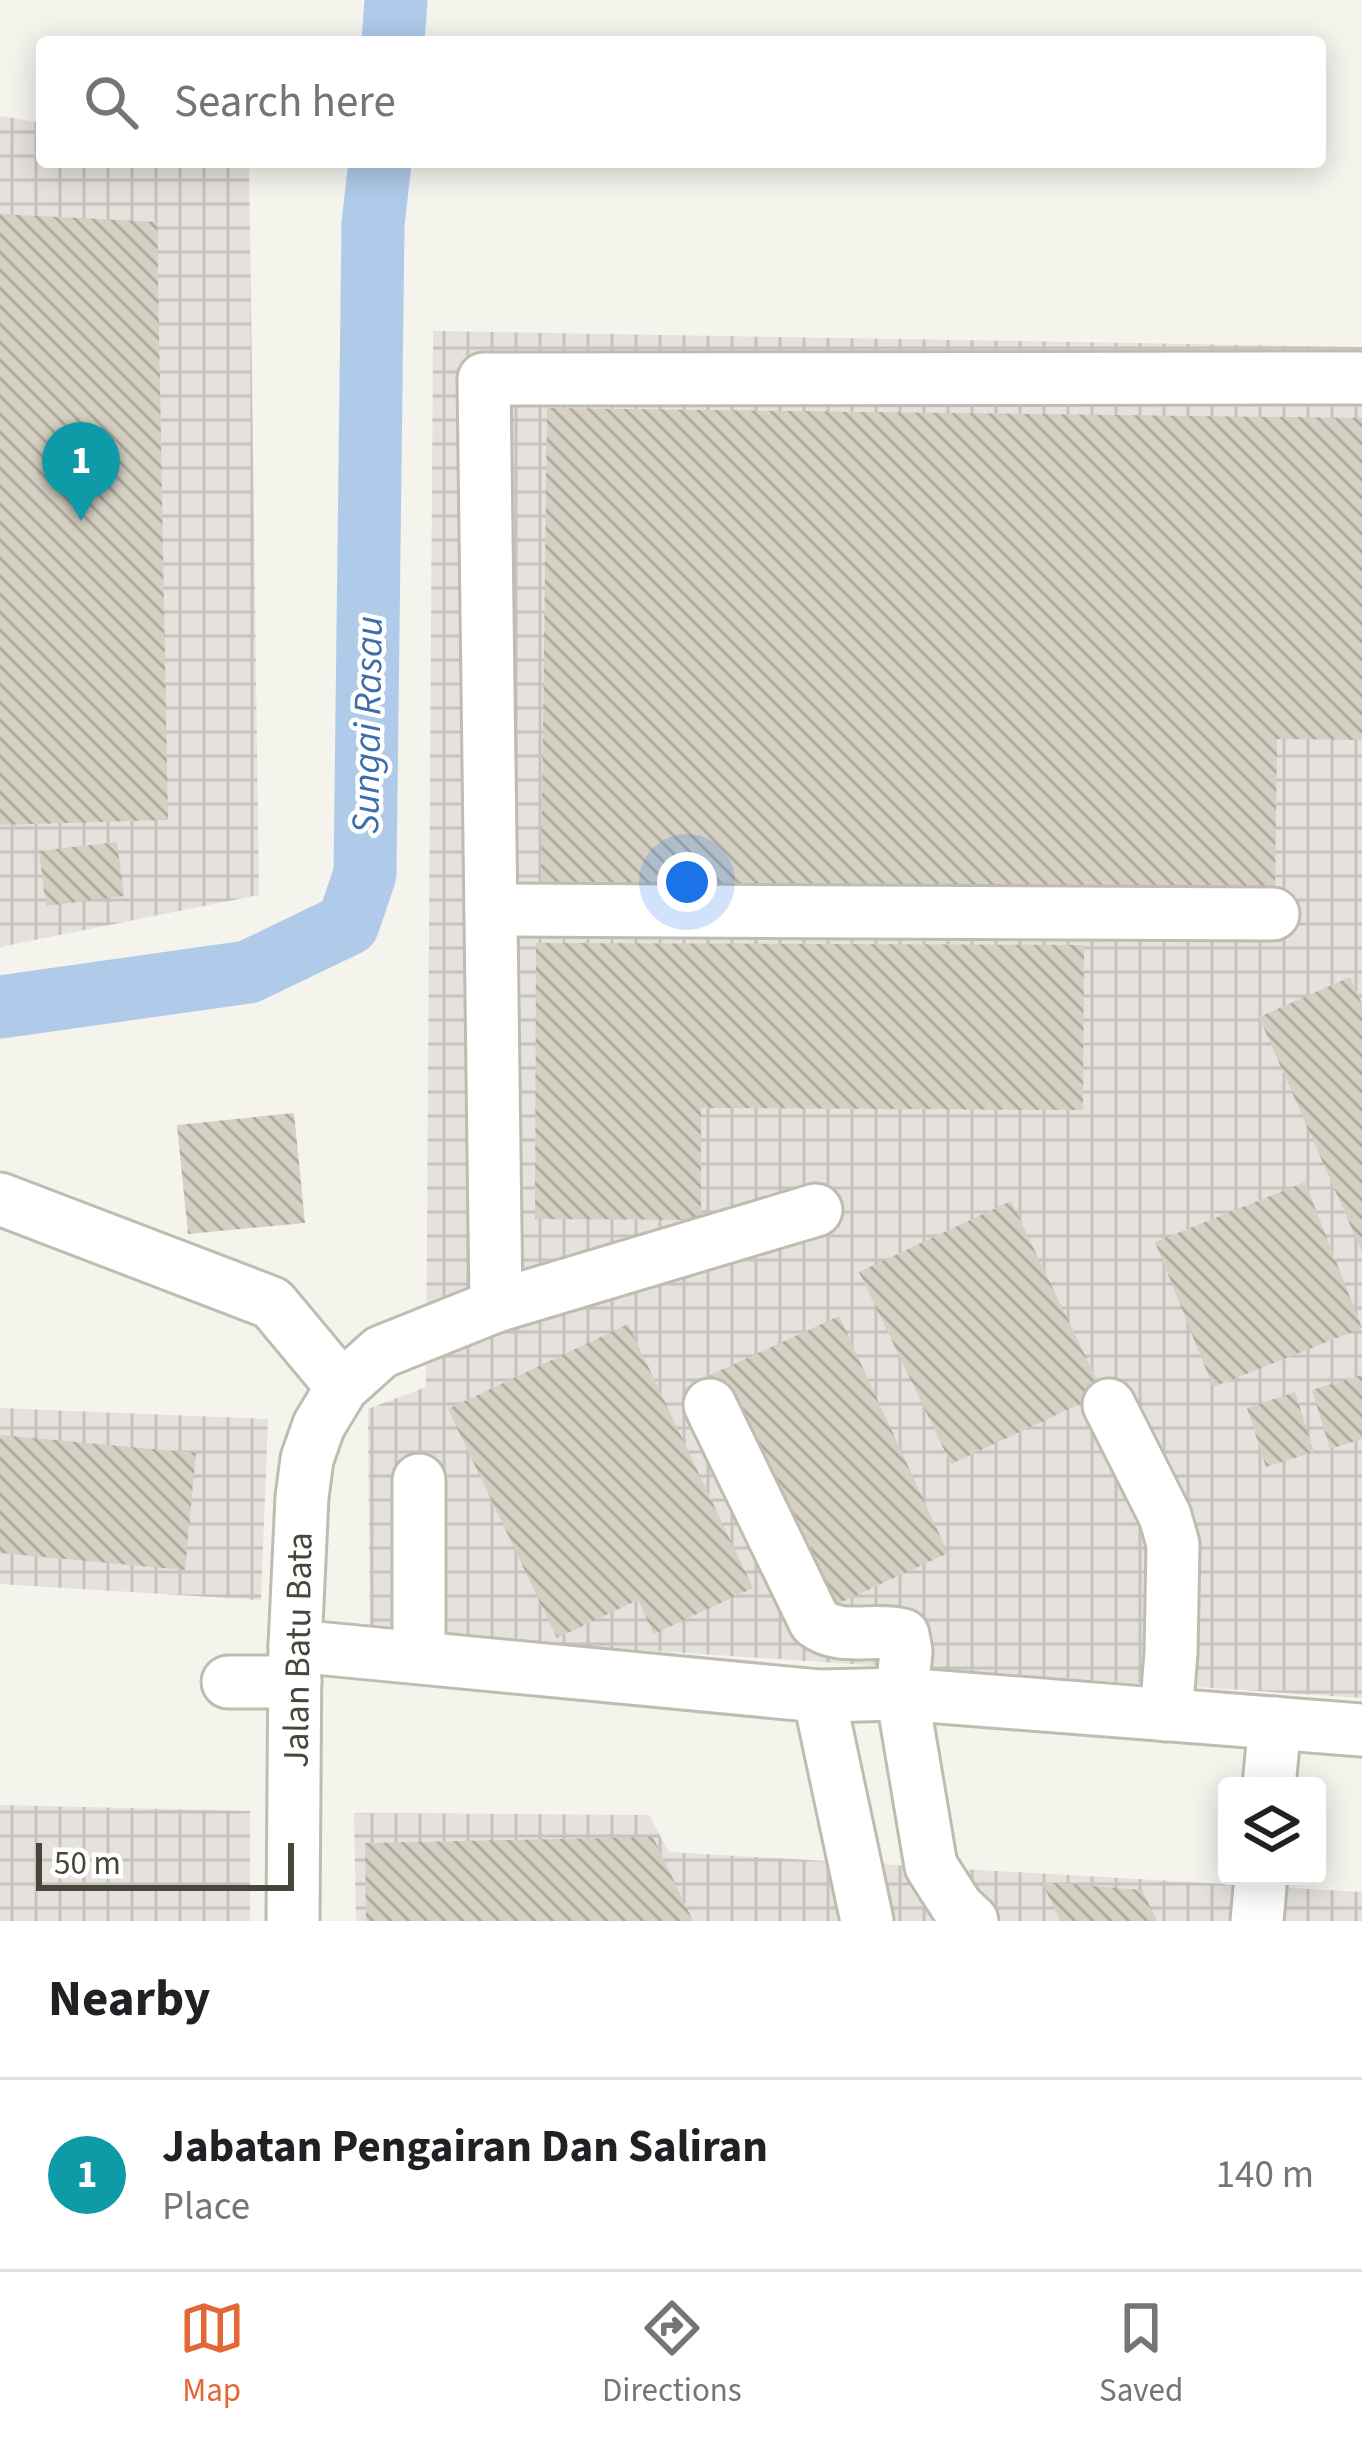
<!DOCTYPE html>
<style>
body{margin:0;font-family:"Source Sans 3",sans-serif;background:#f2f2f2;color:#202124}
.controls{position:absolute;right:36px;bottom:36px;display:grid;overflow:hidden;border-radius:12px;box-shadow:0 6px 30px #0003}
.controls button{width:108px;height:108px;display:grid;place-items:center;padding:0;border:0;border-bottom:3px solid #e0e0e0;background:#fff;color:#202124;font:60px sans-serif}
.scale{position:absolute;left:36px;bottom:30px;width:258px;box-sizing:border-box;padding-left:12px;border:6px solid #48453b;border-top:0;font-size:33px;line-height:42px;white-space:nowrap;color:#48453b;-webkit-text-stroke:9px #fff;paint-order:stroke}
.you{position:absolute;left:687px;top:882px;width:42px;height:42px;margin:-30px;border:9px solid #fff;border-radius:50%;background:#1a73e8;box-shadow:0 0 0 18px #1a73e833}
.badge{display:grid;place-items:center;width:78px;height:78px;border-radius:50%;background:#e36735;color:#fff;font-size:39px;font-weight:700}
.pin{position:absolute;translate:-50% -99px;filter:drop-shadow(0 3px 6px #0008)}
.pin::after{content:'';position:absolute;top:63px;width:42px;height:36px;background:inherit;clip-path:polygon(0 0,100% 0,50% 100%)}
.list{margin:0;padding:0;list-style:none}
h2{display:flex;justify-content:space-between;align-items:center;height:156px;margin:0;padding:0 48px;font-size:51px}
h2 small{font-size:39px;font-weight:400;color:#757577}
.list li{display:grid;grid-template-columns:78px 1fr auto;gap:36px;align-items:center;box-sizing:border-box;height:192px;padding:0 48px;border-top:3px solid #e0e0e0}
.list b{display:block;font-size:45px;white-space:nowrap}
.list p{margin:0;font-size:39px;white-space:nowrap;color:#757577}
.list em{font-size:39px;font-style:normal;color:#757577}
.icon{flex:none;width:66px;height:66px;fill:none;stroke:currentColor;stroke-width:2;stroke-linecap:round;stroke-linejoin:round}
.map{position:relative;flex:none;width:1362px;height:1921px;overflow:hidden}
.search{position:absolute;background:#fff;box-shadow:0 6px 30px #0003;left:36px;right:36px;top:36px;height:132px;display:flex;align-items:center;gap:30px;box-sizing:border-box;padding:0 42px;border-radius:12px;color:#757577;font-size:45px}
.sheet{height:348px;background:#fff}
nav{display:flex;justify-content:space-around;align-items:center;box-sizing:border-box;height:168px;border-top:3px solid #e0e0e0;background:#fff;font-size:33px;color:#757577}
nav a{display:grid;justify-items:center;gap:6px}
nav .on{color:#e36735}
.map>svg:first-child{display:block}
.industrial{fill:url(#industrial-grid)}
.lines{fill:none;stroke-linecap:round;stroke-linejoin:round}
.river{stroke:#b0caea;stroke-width:63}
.building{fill:url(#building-back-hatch)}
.minor-casing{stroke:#bfbcb0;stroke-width:57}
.minor{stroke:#fff;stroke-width:51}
.labels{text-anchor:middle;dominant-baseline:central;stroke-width:9;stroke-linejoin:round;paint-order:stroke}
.street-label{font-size:36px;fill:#48453b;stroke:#fff}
.water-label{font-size:39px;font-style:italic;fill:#3e6eaa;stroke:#fff}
</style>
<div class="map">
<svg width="1362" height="1921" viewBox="0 0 1362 1921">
<defs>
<pattern id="industrial-grid" width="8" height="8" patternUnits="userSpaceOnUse" patternTransform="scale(3)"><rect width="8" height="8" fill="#e5e2dd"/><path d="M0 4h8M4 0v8" fill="none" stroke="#c6c3bf"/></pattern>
<pattern id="building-back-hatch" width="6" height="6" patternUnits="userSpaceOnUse" patternTransform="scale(3)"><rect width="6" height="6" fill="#d5d0c3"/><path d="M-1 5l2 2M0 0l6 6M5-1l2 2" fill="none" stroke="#afaba0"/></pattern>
</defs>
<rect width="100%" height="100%" fill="#f4f3ec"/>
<g class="industrial">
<polygon points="0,116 42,123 42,162 249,162 259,895 0,947"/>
<polygon points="433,331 1362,347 1362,1698 370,1632 368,1409 426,1387"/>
<polygon points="0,1408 268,1419 261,1600 0,1584"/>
<polygon points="0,1805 250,1811 250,1921 0,1921"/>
<polygon points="354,1813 649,1815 669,1852 1362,1892 1362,1921 356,1921"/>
</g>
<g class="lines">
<g class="river">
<polyline points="393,42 396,0"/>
<polyline points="0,1007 248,972 348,924 365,874 373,224 380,162"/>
</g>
</g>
<g class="building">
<polygon points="0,214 157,222 168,820 0,825"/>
<polygon points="547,408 1362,418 1362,740 1277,739 1275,891 541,883"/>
<polygon points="117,842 124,896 46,906 39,851"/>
<polygon points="536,943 1084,945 1083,1110 701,1108 701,1220 535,1219"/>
<polygon points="1350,977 1362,1004 1362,1252 1259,1017"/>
<polygon points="294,1113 305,1223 188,1234 177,1125"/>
<polygon points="1305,1182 1362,1328 1213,1387 1155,1242"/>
<polygon points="1011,1201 1103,1393 951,1464 859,1272"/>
<polygon points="839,1316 948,1553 820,1612 710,1375"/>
<polygon points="628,1324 753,1588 654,1634 638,1600 557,1638 448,1409"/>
<polygon points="1362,1375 1362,1439 1330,1449 1312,1390"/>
<polygon points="1295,1392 1314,1452 1266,1467 1247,1408"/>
<polygon points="0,1435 196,1453 185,1570 0,1553"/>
<polygon points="653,1837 693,1921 366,1921 365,1843"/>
<polygon points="1042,1882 1142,1890 1157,1921 1060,1921"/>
</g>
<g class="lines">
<g class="minor-casing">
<g id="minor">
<polyline points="491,910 1273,914"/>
<polyline points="0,1199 272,1303 342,1387"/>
<polyline points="496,1306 484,379 1362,378"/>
<path d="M710,1405L815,1622C842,1642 872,1627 903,1635L906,1651L902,1694L931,1866L958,1908L972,1921"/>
<polyline points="1109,1405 1165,1516 1173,1544 1171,1653 1166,1715"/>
<polyline points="419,1480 419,1656"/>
<polyline points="295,1646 819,1696 902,1694 1362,1730"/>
<polyline points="228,1682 295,1682"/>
<polyline points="819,1696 867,1921"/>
<polyline points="1269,1786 1275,1723"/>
<polyline points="293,1921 295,1646 302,1497 307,1459 319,1425 342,1387 381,1352 496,1306 816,1210"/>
<polyline points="1257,1921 1261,1876"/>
</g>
</g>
<use href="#minor" class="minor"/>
</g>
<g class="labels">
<g class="street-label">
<text transform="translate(298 1650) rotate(-89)">Jalan Batu Bata</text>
</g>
<g class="water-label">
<text transform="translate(368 725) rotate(-89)">Sungai Rasau</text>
</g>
</g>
</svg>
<div class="controls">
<button><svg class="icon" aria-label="layers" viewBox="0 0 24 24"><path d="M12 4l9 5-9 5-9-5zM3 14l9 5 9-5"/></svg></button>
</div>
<div class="scale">50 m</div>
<div class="you"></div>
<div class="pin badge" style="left:81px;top:521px;background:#0f9aa8">1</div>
<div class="search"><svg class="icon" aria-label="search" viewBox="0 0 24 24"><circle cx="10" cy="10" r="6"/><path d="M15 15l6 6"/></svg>Search here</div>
</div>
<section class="sheet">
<h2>Nearby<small></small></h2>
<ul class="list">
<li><span class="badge" style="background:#0f9aa8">1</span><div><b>Jabatan Pengairan Dan Saliran</b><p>Place</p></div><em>140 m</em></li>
</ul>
</section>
<nav>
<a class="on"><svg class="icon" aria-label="map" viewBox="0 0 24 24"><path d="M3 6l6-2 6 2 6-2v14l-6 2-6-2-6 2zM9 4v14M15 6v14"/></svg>Map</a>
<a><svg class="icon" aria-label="directions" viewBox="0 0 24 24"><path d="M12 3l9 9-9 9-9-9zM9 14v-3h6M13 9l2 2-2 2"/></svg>Directions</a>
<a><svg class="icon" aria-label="saved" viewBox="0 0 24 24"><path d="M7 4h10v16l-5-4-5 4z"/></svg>Saved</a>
</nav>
